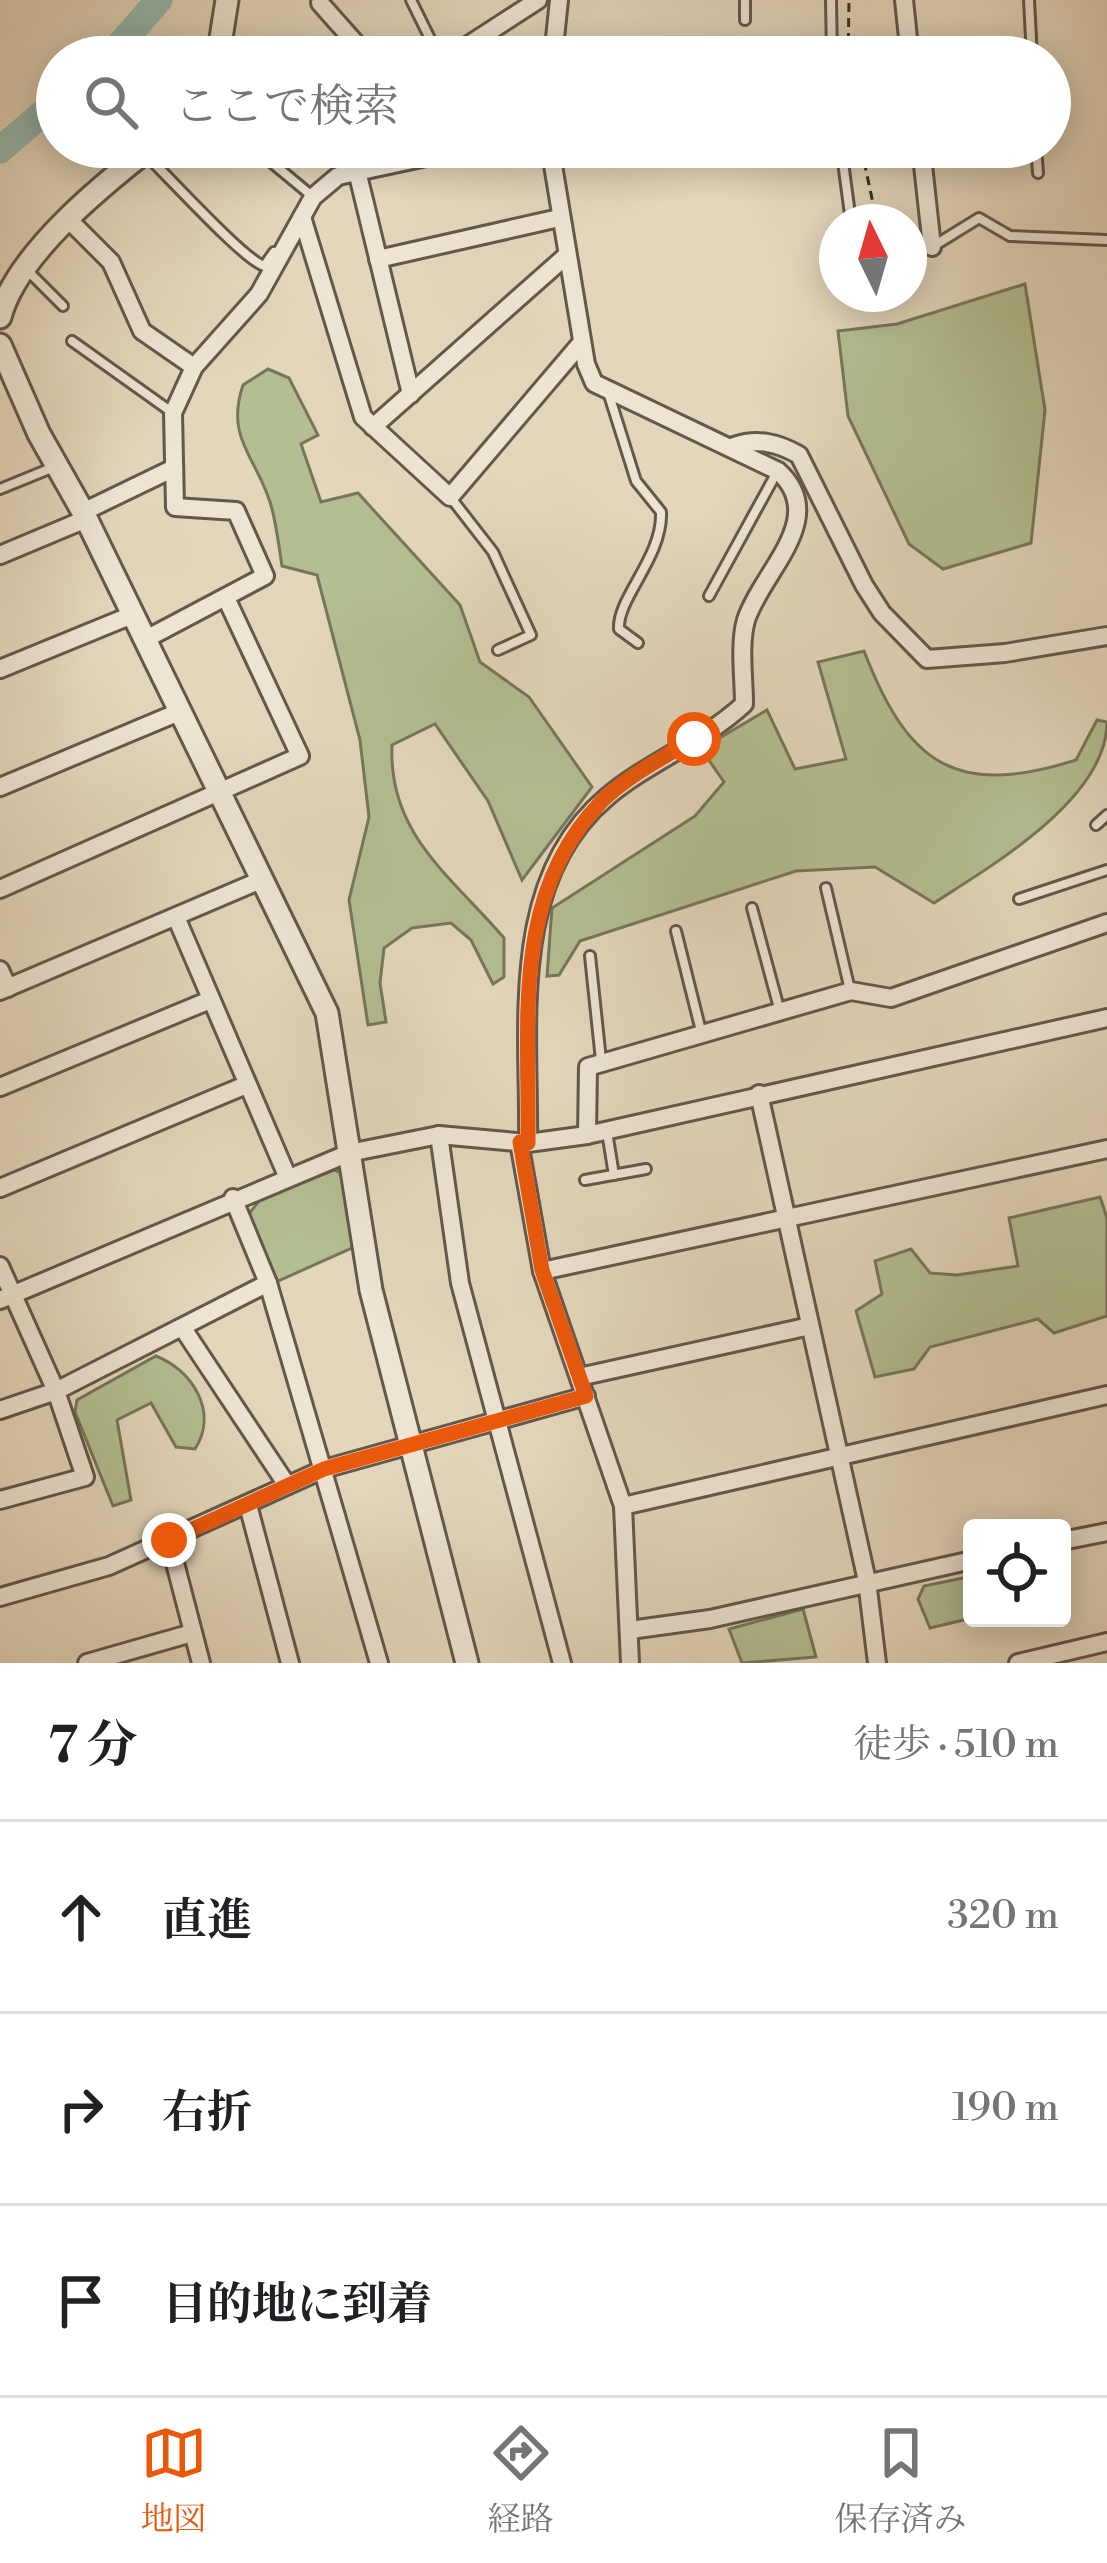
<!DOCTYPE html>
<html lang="ja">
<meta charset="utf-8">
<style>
body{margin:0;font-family:"Libre Bodoni","Noto Serif JP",serif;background:#f6f6f6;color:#202124}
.controls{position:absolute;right:36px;bottom:36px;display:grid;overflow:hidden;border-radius:12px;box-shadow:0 6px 30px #0003}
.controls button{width:108px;height:108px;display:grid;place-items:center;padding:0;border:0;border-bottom:3px solid #e0e0e0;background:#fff;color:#202124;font:60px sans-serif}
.compass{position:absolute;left:819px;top:204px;width:108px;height:108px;border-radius:50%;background:#fff;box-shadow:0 6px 30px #0003;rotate:355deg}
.stop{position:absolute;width:36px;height:36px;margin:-27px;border:9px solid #ea580c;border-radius:50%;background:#fff}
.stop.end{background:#ea580c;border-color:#fff;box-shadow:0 3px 12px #0008}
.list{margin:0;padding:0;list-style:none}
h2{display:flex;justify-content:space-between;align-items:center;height:156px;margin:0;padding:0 48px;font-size:51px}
h2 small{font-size:39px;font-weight:400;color:#757577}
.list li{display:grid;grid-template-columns:78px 1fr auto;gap:36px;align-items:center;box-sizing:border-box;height:192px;padding:0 48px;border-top:3px solid #e0e0e0}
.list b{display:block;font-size:45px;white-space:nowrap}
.list em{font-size:39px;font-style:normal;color:#757577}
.icon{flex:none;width:66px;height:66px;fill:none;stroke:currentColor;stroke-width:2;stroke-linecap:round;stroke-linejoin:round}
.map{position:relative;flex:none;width:1107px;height:1663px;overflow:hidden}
.search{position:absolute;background:#fff;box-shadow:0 6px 30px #0003;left:36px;right:36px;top:36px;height:132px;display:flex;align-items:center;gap:30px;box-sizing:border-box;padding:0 42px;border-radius:66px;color:#757577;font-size:45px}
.sheet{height:732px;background:#fff}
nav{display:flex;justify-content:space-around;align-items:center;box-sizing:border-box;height:168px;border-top:3px solid #e0e0e0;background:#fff;font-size:33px;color:#757577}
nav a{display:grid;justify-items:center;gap:6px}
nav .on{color:#ea580c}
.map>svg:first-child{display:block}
.green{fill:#b3be91;stroke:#76765c;stroke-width:3}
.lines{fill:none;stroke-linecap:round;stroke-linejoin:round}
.river{stroke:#95b9ae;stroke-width:27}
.service-casing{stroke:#64574c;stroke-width:14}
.minor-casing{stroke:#64574c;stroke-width:22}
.tertiary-casing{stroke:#64574c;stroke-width:27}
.path{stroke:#3a2d28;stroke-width:3;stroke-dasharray:9 6;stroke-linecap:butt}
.service{stroke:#ede4d2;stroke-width:8}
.minor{stroke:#ede4d2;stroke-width:16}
.tertiary{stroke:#ede4d2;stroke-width:21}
.route{stroke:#ea580c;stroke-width:15}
</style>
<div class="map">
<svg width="1107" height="1663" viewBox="0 0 1107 1663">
<rect width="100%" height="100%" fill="#e3d6ba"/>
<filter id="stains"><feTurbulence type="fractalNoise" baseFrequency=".00167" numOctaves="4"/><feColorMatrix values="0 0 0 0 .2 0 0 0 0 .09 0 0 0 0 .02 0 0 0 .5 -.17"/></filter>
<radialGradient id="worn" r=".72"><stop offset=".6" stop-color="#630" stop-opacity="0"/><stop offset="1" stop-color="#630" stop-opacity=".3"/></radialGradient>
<g class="green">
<polygon points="1025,284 1045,410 1031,543 943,569 909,544 848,416 838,331 897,324"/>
<path d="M268,369L289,378L318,435L301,444L321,502L358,493L460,605L480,662L529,697L592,787L522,880L488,801L435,724L392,745C388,834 451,876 504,938V977L493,984L471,940L451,923L412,928L384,948L380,983L386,1022L368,1025L349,900L369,817L360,740L317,575L282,566C279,548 277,528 272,509C260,460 224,441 243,385Z"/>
<path d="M864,651C908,765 956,798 1076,760L1097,720L1107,722C1107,799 991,866 934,903L875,867L796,871L580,941L559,975L547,976L552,908L695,816L724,782L701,749L767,710L795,769L846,759L818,662Z"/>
<polygon points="334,1170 342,1173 354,1247 276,1282 249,1214 261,1198"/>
<polygon points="1100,1197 1107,1218 1107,1316 1054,1333 1038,1319 930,1347 914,1369 875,1377 856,1311 882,1294 875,1261 911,1249 930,1273 957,1275 1018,1266 1009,1218"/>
<path d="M156,1356C192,1370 219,1412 195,1449L176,1447L151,1403L117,1420L131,1500L113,1506L75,1412L77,1400Z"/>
<polygon points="972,1576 972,1618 930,1628 918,1599 924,1586"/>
<polygon points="803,1609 816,1657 742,1663 729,1629"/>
</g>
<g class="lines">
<g class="river">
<polyline points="109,57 159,0"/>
<polyline points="0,150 57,101"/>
</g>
<g class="service-casing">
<g id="service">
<polyline points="411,0 439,57"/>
<polyline points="745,0 745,20"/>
<polyline points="831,0 832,57"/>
<polyline points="1029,0 1032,57"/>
<polyline points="253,147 312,196"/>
<polyline points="841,147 851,222"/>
<polyline points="1036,147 1038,173"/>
<path d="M145,154C168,176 243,259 264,266L274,252"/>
<polyline points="909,253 932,247 979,218 1010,236 1107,240"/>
<polyline points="26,269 63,306"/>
<polyline points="72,341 173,413"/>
<path d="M609,395L636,481L661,512C663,557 617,598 619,629L638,643"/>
<polyline points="0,489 54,467"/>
<polyline points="451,498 493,552 531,635 498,650"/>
<polyline points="709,596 777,472"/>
<polyline points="1096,825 1107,815"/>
<polyline points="826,888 850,990"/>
<polyline points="1019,899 1107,870"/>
<polyline points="752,908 779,1008"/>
<polyline points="676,931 701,1031"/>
<polyline points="590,956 601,1060"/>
<polyline points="607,1132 614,1175"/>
<polyline points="585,1180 646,1169"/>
</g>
</g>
<g class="minor-casing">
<g id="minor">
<polyline points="904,0 910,57"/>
<polyline points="320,3 368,57"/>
<polyline points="450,57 538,0"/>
<polyline points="553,57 559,0"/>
<polyline points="921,147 932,247"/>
<polyline points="357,171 411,394"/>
<polyline points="302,217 363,417 450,497 582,342"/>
<polyline points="70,221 111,262 142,331 194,367"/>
<polyline points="378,259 559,218"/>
<polyline points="373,427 567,255"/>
<path d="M734,446C758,438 778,443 799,455L864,585L882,613L927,659L1005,653L1107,636"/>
<polyline points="83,512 174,468"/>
<polyline points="0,555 86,519"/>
<polyline points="144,640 265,576 236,511 175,507 173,413 194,367 259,294 313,197 338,176 473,147"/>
<polyline points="0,669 132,615"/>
<polyline points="0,787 179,712"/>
<polyline points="0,889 300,756 227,600"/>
<polyline points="176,917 288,1178"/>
<polyline points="0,970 8,988"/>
<polyline points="0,991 261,880"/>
<polyline points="0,1087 210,1000"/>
<polyline points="759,1094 867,1581 877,1663"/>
<polyline points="439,1135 460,1283 562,1663"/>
<polyline points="587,1135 588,1067 851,991 891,998 1107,923"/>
<polyline points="519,1142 542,1271 623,1506 630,1663"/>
<path d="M528,1143C530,1028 507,881 607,797C650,761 703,742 744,704C744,678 739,645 746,620C762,571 830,518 778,471L594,383L586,364L550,147"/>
<polyline points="0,1188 246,1085"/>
<polyline points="233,1198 268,1283 379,1663"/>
<polyline points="0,1266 56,1391 85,1477 0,1500"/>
<polyline points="542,1271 1107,1149"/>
<polyline points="0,1300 349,1153 439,1135 528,1143 587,1135 1107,1018"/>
<polyline points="184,1330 287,1485"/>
<polyline points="579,1377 810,1326"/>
<polyline points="0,1410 56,1391 268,1283"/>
<polyline points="248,1505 290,1663"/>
<polyline points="623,1506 1107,1395"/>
<polyline points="169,1540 201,1663"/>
<polyline points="1062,1541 1107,1532"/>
<polyline points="0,1597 109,1566 324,1469 586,1396"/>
<polyline points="630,1630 710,1619 972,1560"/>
<polyline points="87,1663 192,1633"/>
<polyline points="1018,1663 1107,1642"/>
</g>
</g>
<g class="tertiary-casing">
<g id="tertiary">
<polyline points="218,57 227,0"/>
<path d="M0,317C16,255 101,186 151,147"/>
<polyline points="0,345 39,434 83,512 327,1013 371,1290 467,1663"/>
</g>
</g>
<g class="path">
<polyline points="848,57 849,0"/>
<polyline points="861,147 877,222"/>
</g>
<use href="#service" class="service"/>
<use href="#minor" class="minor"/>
<use href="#tertiary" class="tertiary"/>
</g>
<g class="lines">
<path class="route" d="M169,1540L324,1469L586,1396L542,1270L520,1142L528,1143C530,1022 510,895 602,801C627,776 663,758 694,739"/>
</g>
<rect width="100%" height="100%" filter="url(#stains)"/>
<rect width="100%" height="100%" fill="url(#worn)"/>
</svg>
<div class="controls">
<button><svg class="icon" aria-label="locate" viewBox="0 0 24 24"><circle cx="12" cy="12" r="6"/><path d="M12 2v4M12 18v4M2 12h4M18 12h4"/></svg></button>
</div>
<svg class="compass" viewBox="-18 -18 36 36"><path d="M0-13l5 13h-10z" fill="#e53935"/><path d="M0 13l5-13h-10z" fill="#757577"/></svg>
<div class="stop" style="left:694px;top:739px"></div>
<div class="stop end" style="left:169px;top:1540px"></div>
<div class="search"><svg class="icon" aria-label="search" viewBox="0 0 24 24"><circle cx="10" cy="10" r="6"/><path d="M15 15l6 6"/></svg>ここで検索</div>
</div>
<section class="sheet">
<h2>7 分<small>徒歩 · 510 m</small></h2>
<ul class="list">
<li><svg class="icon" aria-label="ahead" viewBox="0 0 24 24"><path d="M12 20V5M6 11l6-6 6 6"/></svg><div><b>直進</b></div><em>320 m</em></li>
<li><svg class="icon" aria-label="right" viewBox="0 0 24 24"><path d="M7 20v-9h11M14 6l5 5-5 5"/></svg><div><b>右折</b></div><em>190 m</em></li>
<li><svg class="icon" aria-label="arrive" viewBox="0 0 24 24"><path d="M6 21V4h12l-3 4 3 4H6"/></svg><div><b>目的地に到着</b></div></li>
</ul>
</section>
<nav>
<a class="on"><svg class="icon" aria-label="map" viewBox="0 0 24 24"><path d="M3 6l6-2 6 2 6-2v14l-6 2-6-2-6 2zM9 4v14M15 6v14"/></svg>地図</a>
<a><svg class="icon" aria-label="directions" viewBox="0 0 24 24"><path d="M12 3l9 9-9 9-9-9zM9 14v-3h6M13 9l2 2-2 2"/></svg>経路</a>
<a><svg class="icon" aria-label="saved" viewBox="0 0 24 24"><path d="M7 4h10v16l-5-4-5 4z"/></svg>保存済み</a>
</nav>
